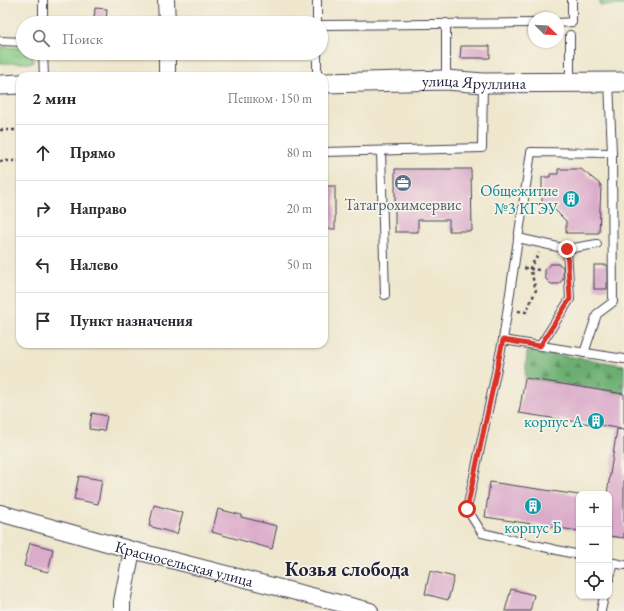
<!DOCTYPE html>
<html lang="ru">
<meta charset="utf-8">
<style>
body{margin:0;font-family:"EB Garamond",serif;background:#f7f7f7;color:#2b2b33}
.controls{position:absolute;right:12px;bottom:12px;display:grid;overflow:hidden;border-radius:8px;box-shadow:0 1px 3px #0004}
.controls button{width:36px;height:36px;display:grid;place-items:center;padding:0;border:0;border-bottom:1px solid #e1e1e2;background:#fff;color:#2b2b33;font:20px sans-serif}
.compass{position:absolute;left:528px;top:12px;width:36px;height:36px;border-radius:50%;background:#fff;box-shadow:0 1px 3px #0004;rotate:114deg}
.stop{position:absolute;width:12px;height:12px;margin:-9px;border:3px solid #d93025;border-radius:50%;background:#fff}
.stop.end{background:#d93025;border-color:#fff;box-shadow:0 1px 4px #0008}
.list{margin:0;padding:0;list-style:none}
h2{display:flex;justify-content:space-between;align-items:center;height:52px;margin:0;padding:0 16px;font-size:17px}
h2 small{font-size:13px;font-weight:400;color:#7c7c81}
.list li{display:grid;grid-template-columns:26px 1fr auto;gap:12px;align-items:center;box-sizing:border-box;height:56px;padding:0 16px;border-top:1px solid #e1e1e2}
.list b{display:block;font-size:15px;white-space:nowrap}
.list em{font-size:13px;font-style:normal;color:#7c7c81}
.icon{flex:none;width:22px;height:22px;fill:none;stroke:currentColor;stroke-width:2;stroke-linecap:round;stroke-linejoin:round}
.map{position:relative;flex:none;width:624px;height:611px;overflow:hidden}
.search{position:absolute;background:#fff;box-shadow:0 1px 3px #0004;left:16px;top:16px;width:312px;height:44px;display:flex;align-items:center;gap:10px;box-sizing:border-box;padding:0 14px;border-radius:22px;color:#7c7c81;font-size:15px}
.panel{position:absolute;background:#fff;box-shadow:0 1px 3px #0004;left:16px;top:72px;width:312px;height:276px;border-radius:12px}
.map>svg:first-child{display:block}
.grass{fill:url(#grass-tufts);stroke:#54765f}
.forest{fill:url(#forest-firs);stroke:#476856}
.park{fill:url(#park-dots);stroke:#54765f}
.building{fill:#dbabca}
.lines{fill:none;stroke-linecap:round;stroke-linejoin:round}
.service-casing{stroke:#414051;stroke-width:10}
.minor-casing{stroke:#414051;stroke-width:18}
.tertiary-casing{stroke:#414051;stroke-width:21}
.path{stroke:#414051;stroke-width:2.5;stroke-dasharray:3 3;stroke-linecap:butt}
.service{stroke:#fff;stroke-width:8}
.minor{stroke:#fff;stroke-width:16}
.tertiary{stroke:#fff;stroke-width:19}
.route{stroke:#d93025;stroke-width:5}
.labels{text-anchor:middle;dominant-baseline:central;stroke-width:3.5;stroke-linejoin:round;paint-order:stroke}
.street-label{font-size:16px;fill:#22223b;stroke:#f7f3e8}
.culture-label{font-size:16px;fill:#0d838f;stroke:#f7f3e8;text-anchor:end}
.service-label{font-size:16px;fill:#4e5e75;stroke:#f7f3e8}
.district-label{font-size:20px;font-weight:bold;fill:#22223b;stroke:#f7f3e8}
</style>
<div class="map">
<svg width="624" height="611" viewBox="0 0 624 611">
<defs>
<pattern id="grass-tufts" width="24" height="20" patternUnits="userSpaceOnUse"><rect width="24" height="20" fill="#86ca83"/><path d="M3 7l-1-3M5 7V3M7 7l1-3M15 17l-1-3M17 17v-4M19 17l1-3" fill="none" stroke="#73ad72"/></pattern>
<pattern id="forest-firs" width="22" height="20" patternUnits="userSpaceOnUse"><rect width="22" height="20" fill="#6cae71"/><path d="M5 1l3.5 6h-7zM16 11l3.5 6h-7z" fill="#588d5e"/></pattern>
<pattern id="park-dots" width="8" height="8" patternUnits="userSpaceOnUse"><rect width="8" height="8" fill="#86ca83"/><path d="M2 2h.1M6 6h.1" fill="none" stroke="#73ad72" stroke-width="1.8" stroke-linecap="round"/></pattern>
</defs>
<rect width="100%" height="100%" fill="#f7f3e8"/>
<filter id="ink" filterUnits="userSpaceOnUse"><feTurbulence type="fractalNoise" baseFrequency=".025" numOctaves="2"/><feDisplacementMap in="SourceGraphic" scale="8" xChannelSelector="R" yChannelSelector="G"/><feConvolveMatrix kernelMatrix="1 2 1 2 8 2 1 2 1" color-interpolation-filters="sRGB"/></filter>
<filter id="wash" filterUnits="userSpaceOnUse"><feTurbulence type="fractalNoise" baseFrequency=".012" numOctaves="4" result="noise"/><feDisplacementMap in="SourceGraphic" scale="16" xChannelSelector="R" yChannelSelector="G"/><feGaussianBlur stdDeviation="0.9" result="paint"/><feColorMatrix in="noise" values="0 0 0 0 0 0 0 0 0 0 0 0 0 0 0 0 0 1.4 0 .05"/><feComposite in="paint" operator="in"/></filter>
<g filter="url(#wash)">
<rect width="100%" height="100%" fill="#eee7cd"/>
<polygon class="grass" points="0,47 23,48 23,53 30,53 33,56 33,63 0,63"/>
<polygon class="forest" points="527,350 624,365 624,394 525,378"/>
<rect class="park" x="600" y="0" width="24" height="5"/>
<g id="blocks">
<g class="building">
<polygon points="95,8 107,9 106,21 94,19"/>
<polygon points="461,46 490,46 490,58 460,58"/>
<polygon points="395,169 471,169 472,231 449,231 449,220 418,220 418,232 395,232"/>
<polygon points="558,169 581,169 601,185 599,233 566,233 566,221 555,210 542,210 542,177 550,177 550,174 558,174"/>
<rect x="324" y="186" width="11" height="43"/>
<polygon points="550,264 559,264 563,267 563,279 559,284 551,284 545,278 545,270"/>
<rect x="594" y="265" width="13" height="24"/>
<polygon points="525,378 624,394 624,429 519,413"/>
<polygon points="92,413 107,416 104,431 89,429"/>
<polygon points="617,429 624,430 624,538 609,536 609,494 607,494"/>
<polygon points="79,476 102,480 98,504 74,499"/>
<polygon points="490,482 579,495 579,531 485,517"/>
<polygon points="154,505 183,513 177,534 149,526"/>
<polygon points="218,509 241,515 241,517 277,526 272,549 212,532"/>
<polygon points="30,543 53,549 48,572 24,566"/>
<polygon points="430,571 454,577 448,600 425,594"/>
<polygon points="511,589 534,595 530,611 505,611"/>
</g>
</g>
</g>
<g filter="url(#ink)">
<use href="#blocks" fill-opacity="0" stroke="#414051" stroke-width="1"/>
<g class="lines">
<g class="service-casing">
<g id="service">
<polyline points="43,0 43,23"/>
<polyline points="317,23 317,0"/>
<polyline points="446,23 446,80"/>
<polyline points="558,23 572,22 572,0"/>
<polyline points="321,25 534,23"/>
<polyline points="0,41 23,42"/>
<polyline points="43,53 44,76"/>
<polyline points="317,76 317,53"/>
<polyline points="570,82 570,35"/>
<polyline points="609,82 612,153 531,152 503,340 624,359"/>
<polyline points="381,151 385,295"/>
<polyline points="324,152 482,148 483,83"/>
<polyline points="518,238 567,249 597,244"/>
<polyline points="503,340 467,509 482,533 579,555"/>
<polyline points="540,346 570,299 567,249"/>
<polyline points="584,353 597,314 613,302 612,153"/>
<polyline points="609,562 624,565"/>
<polyline points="609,579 614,564"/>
<polyline points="601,611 604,596"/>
</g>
</g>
<g class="minor-casing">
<g id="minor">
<polyline points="166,0 167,23"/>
<polyline points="167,53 167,76"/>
<path id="s1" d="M0,513L132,550L370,611"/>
<polyline points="122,611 122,602 132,550"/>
</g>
</g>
<g class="tertiary-casing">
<g id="tertiary">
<path id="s2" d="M324,83L446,80L483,83L624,82"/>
<polyline points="0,85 20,84"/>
</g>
</g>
<g class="path">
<polyline points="0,130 20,130"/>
<polyline points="0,161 20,161"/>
<polyline points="524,268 539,270"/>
<polyline points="518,311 526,312 536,290 530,268 539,253"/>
</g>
<use href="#service" class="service"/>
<use href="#minor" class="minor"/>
<use href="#tertiary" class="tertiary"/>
</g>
</g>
<g class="lines" filter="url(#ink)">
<polyline class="route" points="467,509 503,340 540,346 570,299 567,249"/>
</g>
<defs>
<g id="office-disc" transform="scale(0.9)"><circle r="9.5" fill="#5c6f8a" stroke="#f7f3e8"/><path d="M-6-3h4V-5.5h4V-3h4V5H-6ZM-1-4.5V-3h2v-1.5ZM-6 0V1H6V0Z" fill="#fff"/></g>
<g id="building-disc" transform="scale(0.9)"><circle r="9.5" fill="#0f9aa8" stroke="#f7f3e8"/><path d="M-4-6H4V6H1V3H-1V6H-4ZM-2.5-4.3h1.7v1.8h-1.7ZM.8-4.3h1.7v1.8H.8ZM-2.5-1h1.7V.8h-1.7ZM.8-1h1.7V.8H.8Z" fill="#fff"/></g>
</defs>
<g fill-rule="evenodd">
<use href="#office-disc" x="403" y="183"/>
<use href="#building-disc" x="571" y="199"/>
<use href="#building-disc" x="596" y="421"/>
<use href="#building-disc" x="533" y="506"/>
</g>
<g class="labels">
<g class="street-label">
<text stroke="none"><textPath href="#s2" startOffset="150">улица Яруллина</textPath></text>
<text stroke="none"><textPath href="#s1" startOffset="191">Красносельская улица</textPath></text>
</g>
<g class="culture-label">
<text x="558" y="190">Общежитие<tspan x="558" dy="18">№3 КГЭУ</tspan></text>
<text x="583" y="421">корпус А</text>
<text x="533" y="527" text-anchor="middle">корпус Б</text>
</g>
<g class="service-label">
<text x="403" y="204">Татагрохимсервис</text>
</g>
<g class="district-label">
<text x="347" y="569">Козья слобода</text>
</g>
</g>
</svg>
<div class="controls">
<button>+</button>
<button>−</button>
<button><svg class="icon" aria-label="locate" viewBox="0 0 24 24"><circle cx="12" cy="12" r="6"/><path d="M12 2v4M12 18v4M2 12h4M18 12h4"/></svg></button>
</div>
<svg class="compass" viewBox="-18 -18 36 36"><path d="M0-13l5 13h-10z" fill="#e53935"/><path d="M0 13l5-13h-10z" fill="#7c7c81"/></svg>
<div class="stop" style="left:467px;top:509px"></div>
<div class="stop end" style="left:567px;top:249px"></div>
<div class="search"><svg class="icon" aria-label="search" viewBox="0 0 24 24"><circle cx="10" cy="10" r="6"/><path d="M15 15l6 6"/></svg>Поиск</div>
<section class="panel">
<h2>2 мин<small>Пешком · 150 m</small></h2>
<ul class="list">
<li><svg class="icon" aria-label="ahead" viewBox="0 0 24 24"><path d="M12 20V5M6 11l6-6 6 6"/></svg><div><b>Прямо</b></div><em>80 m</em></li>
<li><svg class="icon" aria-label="right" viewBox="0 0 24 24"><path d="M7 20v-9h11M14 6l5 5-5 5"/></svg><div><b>Направо</b></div><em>20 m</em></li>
<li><svg class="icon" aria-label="left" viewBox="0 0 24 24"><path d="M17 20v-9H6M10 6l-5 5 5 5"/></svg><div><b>Налево</b></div><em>50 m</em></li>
<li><svg class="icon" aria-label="arrive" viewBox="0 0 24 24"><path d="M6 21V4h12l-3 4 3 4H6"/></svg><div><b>Пункт назначения</b></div></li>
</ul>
</section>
</div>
